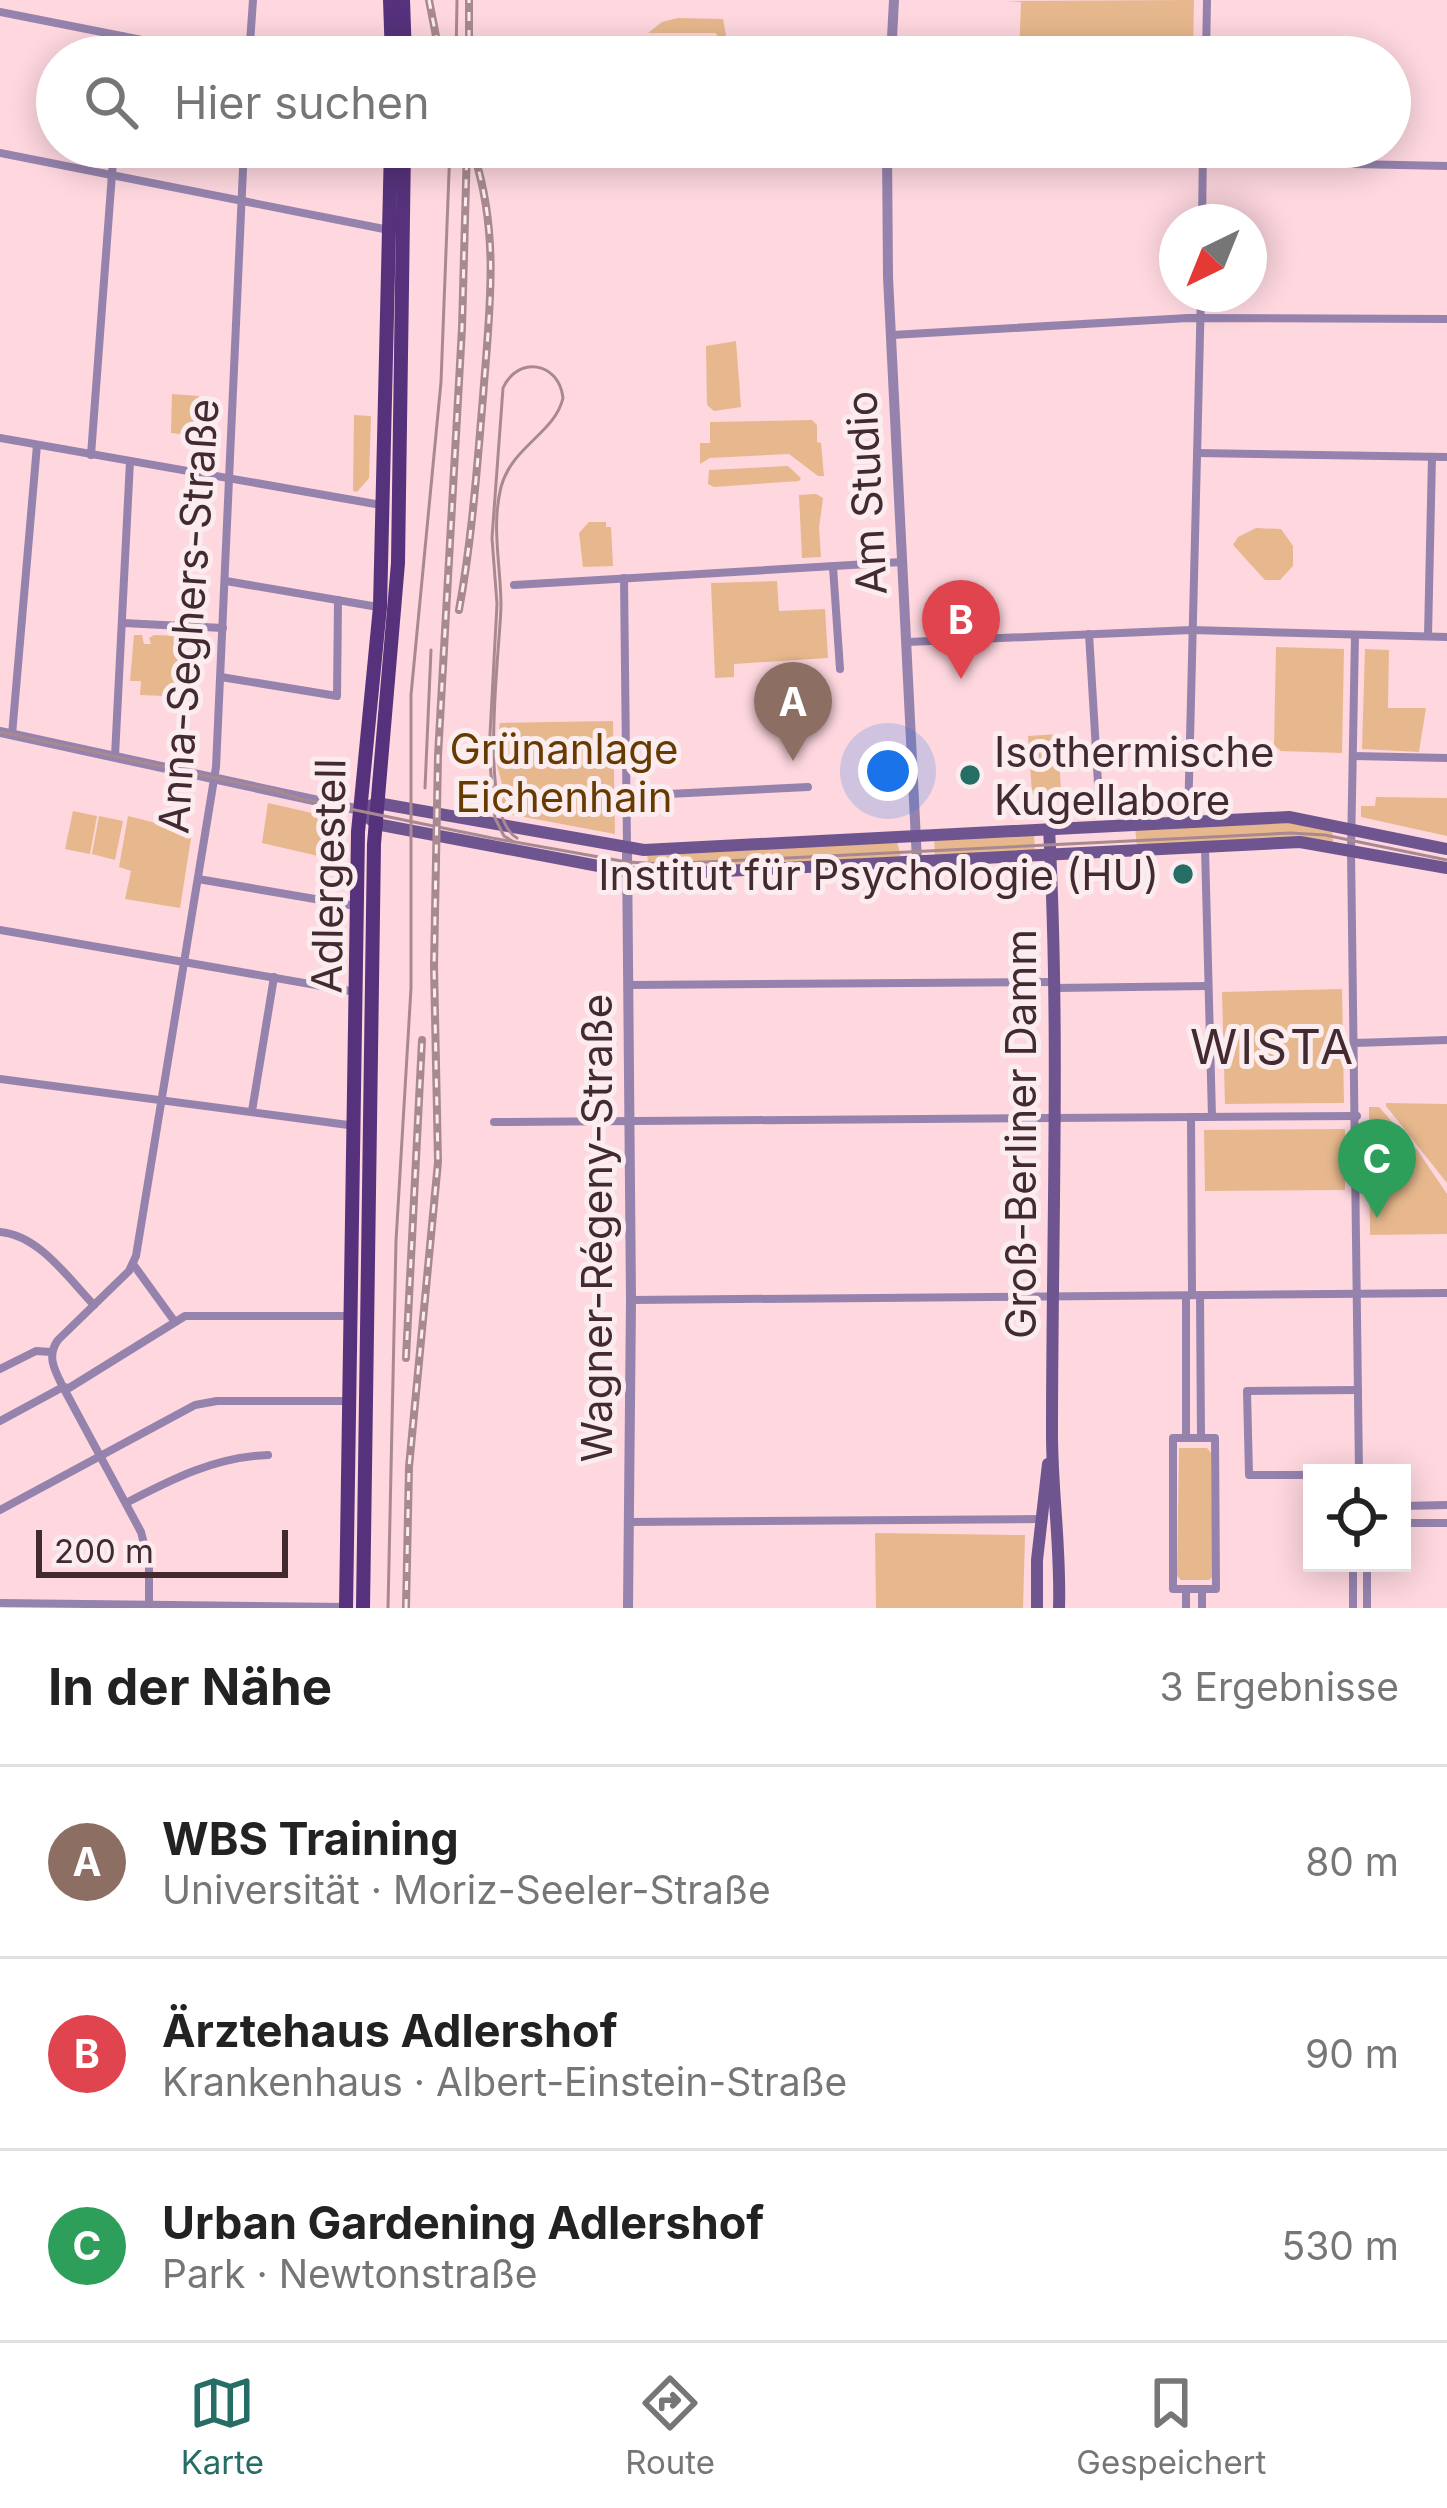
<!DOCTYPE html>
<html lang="de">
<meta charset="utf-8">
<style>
body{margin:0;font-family:Inter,sans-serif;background:#f2f2f2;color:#222}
.controls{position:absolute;right:36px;bottom:36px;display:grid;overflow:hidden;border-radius:0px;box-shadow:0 6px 30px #0003}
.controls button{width:108px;height:108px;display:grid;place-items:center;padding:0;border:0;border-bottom:3px solid #e0e0e0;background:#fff;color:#222;font:60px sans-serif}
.compass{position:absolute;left:1159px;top:204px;width:108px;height:108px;border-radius:50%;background:#fff;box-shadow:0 6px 30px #0003;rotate:223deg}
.scale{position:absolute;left:36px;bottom:30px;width:252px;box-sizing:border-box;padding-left:12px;border:6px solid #422a30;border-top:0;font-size:33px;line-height:42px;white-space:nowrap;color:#422a30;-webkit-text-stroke:9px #faecef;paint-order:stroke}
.you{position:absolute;left:888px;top:771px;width:42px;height:42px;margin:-30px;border:9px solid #fff;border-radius:50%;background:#1a73e8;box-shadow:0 0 0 18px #1a73e833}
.badge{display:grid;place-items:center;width:78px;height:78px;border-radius:50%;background:#266e65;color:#fff;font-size:39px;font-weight:700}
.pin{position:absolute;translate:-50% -99px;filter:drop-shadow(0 3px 6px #0008)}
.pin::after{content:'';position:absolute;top:63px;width:42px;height:36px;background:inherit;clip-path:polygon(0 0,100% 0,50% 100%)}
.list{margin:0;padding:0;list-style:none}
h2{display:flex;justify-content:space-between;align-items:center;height:156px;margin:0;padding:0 48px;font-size:51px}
h2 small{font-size:39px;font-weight:400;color:#767676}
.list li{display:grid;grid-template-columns:78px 1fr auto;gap:36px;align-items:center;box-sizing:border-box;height:192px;padding:0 48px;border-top:3px solid #e0e0e0}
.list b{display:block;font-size:45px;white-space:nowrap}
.list p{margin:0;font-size:39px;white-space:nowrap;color:#767676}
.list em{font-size:39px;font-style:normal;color:#767676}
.icon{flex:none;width:66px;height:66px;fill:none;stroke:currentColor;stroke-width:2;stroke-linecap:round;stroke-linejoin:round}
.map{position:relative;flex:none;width:1447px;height:1608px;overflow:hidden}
.search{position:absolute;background:#fff;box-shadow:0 6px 30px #0003;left:36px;right:36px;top:36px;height:132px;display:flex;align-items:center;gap:30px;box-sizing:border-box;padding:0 42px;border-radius:66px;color:#767676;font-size:45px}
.sheet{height:732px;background:#fff}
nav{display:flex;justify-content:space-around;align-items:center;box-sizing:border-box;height:168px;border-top:3px solid #e0e0e0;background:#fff;font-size:33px;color:#767676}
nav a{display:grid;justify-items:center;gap:6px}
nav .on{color:#266e65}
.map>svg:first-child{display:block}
.green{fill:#e7b88d}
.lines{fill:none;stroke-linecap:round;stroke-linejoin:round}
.minor{stroke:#9583ad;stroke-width:8}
.tertiary{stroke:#9583ad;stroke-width:10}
.secondary{stroke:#6f5590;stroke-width:12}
.primary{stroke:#55327b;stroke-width:14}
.tram{stroke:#a98990;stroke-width:3}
.rail-casing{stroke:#a98990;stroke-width:8}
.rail{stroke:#faecef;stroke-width:3;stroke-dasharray:9;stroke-linecap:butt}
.poi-dot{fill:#266e65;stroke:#faecef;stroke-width:4.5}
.labels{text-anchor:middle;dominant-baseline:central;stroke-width:10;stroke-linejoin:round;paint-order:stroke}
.street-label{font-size:42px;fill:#422a30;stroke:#faecef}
.park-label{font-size:42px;fill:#673a00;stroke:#faecef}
.poi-label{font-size:42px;fill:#422a30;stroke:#faecef;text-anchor:start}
.quarter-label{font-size:48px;letter-spacing:3px;fill:#422a30;stroke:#faecef}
</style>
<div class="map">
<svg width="1447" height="1608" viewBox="0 0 1447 1608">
<rect width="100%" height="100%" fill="#fed7df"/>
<g class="green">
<polygon points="1194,0 1193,57 1019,57 1021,2 1005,1"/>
<polygon points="678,18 723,19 726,35 719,41 716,33 648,33 662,22"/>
<polygon points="736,341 741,407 714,411 707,405 706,346"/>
<polygon points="172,394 199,396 197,436 171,433"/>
<polygon points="354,415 371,416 369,478 357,492 353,491"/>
<polygon points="812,420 817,425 817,442 821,443 824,476 818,476 789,454 710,458 700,464 700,443 710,443 710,422"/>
<polygon points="788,466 801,478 799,481 714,487 708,484 709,470"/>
<polygon points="816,494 823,498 819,528 821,557 802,558 799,495"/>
<polygon points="589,522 606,522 606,527 611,527 613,566 583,567 579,533"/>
<polygon points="1256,528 1281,529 1293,546 1293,566 1280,580 1265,580 1233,545 1238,537"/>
<polygon points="777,581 779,611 825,609 828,658 734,664 734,677 715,678 711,583"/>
<polygon points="134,635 142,635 144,644 151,644 149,638 154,635 177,636 184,651 182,677 173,688 167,686 166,696 140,695 141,681 130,681"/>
<polygon points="1276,647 1344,649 1342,753 1281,751 1274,745"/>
<polygon points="1365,649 1389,650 1388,708 1426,708 1419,752 1362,749"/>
<polygon points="613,721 615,834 497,812 503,788 495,757 500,723"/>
<polygon points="1058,734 1061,793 1032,794 1028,736"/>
<polygon points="1376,797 1447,798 1447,836 1361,817 1361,806 1375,806"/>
<polygon points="268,803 330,817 341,834 340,861 262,843"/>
<polygon points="73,811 97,816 90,854 65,849"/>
<polygon points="99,816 123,821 115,860 92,854"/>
<polygon points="128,816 192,832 180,908 125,899 131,871 119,867"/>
<polygon points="1297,822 1332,827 1333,842 1137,846 1135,828"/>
<polygon points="1034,833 1035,851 935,856 934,839"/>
<polygon points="897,841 901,858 649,871 647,854"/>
<polygon points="1342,989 1344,1103 1225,1104 1222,992"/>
<polygon points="1386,1103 1447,1104 1447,1183 1386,1106"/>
<polygon points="1369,1107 1379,1107 1418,1151 1447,1194 1447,1234 1370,1235"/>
<polygon points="1345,1129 1345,1190 1205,1191 1204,1130"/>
<polygon points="1179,1448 1207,1448 1211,1453 1213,1576 1209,1580 1181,1580 1177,1576"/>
<polygon points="875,1533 1025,1535 1023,1608 876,1608"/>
</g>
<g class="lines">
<g class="minor">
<polyline points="0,12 228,57"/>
<polyline points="121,57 122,36"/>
<polyline points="249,57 253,0"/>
<polyline points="1206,57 1207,0"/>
<polyline points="984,147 1217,161 1447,166"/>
<polyline points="0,153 389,230"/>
<polyline points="1202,222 1203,147"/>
<polyline points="892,335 1188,318 1447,319"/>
<polyline points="0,438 381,505"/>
<polyline points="1197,453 1447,457"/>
<polyline points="91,455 114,147"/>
<polyline points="833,567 840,669"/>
<polyline points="624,578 627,846"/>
<polyline points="226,581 378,607"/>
<polyline points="514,585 902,562"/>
<polyline points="123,623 223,628"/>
<polyline points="1089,634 1099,800"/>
<polyline points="1355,635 1351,850 1359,1473"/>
<polyline points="1428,636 1432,457"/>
<polyline points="907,642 1191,630 1447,637"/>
<polyline points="221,677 337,696 338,600"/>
<polyline points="12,735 37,445"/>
<polyline points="115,756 130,461"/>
<polyline points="1353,756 1447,758"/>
<polyline points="628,796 808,787"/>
<polyline points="1188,821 1201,294"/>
<polyline points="1205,848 1212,1117"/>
<polyline points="198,879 356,906"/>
<polyline points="0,930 356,992"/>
<polyline points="629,985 1053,982"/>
<polyline points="1055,988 1208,986"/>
<polyline points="1355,1043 1447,1040"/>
<polyline points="0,1079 356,1126"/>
<polyline points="252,1111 274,977"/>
<polyline points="1191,1117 1192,1295"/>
<polyline points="494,1122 1357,1116"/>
<path d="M0,1232C39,1235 69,1279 94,1305"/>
<polyline points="133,1264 175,1322"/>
<polyline points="1200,1295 1201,1437"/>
<polyline points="1186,1296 1186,1438"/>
<polyline points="631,1300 1447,1293"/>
<polyline points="0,1369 36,1351 51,1352"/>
<polyline points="0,1421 63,1387 69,1388 185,1316 349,1316"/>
<polygon points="1173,1438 1215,1438 1216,1589 1173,1589"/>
<polyline points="1312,1475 1249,1475 1247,1391 1358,1390"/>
<path d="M126,1503C172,1479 215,1457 268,1455"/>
<polyline points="1402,1506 1447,1505"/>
<polyline points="0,1510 195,1405 217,1401 348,1401"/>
<polyline points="629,1522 1041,1519"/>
<polyline points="1402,1523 1447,1523"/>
<polyline points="1353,1563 1353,1608"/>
<polyline points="1367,1563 1367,1608"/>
<polyline points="1186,1589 1186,1608"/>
<polyline points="1202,1589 1202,1608"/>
<polyline points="0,1603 349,1607"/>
<path d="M149,1603V1563L141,1532L63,1387C55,1371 46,1356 58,1340L129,1271L136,1256L216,767L244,147"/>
</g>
<g class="tertiary">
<polyline points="891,57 894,0"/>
<polyline points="887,147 888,277 917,861"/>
<polyline points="0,732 360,810"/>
<polyline points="627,849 631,1300 628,1608"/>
</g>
<g class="secondary">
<path d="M1049,828C1060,1030 1052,1232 1052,1434C1052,1492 1061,1549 1059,1608"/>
<polyline points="1447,849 1289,817 644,850 377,803 360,810 376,824 646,875 1300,842 1447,868"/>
<polyline points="1037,1608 1037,1560 1048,1464"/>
</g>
<g class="primary">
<polyline points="390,0 392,57"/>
<polyline points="403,0 405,57"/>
<polyline points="346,1608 358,832 380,607 391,147"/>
<polyline points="363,1608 374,844 398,563 404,147"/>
</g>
<g class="tram">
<polyline points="456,57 457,0"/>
<polyline points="0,732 282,792"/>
<polyline points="267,788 301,799 492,838 627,862 664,864 1290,833 1325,835 1447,860"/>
<polyline points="425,788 431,650"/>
<path d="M514,842L504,836L495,818L489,753L497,604L492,538L503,388C518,355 559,362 563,398C555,433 512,446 501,487C491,527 501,566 501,606C500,651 477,816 517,838"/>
<polyline points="388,1608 396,1241 411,988 411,695 441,382 450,147"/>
</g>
<g class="rail-casing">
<g id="rail">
<polyline points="429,0 440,57"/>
<polyline points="469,57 469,0"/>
<path d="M459,610C472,539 477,468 483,397C489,315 500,238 475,158"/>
<polyline points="406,1358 422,1040"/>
<polyline points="406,1608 409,1467 438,1162 434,966 438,756 462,328 467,147"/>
</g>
</g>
<use href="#rail" class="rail"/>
</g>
<g class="poi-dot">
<circle cx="970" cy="775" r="12"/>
<circle cx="1183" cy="874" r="12"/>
</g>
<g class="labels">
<g class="street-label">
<text transform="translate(866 493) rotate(-93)">Am Studio</text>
<text transform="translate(188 616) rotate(-86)">Anna-Seghers-Straße</text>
<text transform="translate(328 876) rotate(-89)">Adlergestell</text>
<text transform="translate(1020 1134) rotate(-90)">Groß-Berliner Damm</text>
<text transform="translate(596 1228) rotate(-90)">Wagner-Régeny-Straße</text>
</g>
<g class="park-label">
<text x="564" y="748">Grünanlage<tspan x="564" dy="48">Eichenhain</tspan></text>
</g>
<g class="poi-label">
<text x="994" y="751">Isothermische<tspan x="994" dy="48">Kugellabore</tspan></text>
<text x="1159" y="874" text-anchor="end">Institut für Psychologie (HU)</text>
</g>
<g class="quarter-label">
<text x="1273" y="1046">WISTA</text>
</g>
</g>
</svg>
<div class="controls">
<button><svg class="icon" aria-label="locate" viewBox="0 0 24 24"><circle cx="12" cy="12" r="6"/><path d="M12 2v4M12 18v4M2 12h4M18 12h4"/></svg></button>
</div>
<svg class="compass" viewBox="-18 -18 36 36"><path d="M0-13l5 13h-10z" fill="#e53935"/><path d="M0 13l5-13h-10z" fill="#767676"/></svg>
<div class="scale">200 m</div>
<div class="you"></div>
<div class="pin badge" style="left:793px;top:761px;background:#8d6e63">A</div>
<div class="pin badge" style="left:961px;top:679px;background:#e0444e">B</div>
<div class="pin badge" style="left:1377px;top:1218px;background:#2e9e5b">C</div>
<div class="search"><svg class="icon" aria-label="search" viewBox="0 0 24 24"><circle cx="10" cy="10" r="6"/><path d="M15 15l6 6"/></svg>Hier suchen</div>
</div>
<section class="sheet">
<h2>In der Nähe<small>3 Ergebnisse</small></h2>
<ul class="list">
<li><span class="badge" style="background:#8d6e63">A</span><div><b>WBS Training</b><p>Universität · Moriz-Seeler-Straße</p></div><em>80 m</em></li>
<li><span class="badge" style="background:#e0444e">B</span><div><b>Ärztehaus Adlershof</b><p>Krankenhaus · Albert-Einstein-Straße</p></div><em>90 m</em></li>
<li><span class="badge" style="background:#2e9e5b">C</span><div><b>Urban Gardening Adlershof</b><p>Park · Newtonstraße</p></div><em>530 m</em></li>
</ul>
</section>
<nav>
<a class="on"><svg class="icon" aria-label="map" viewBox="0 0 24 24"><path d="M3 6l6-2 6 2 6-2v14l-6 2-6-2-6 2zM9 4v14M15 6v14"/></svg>Karte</a>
<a><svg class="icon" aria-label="directions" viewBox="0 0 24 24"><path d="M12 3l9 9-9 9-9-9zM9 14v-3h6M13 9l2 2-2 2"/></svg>Route</a>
<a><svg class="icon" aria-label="saved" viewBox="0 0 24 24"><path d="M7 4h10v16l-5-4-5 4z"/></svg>Gespeichert</a>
</nav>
